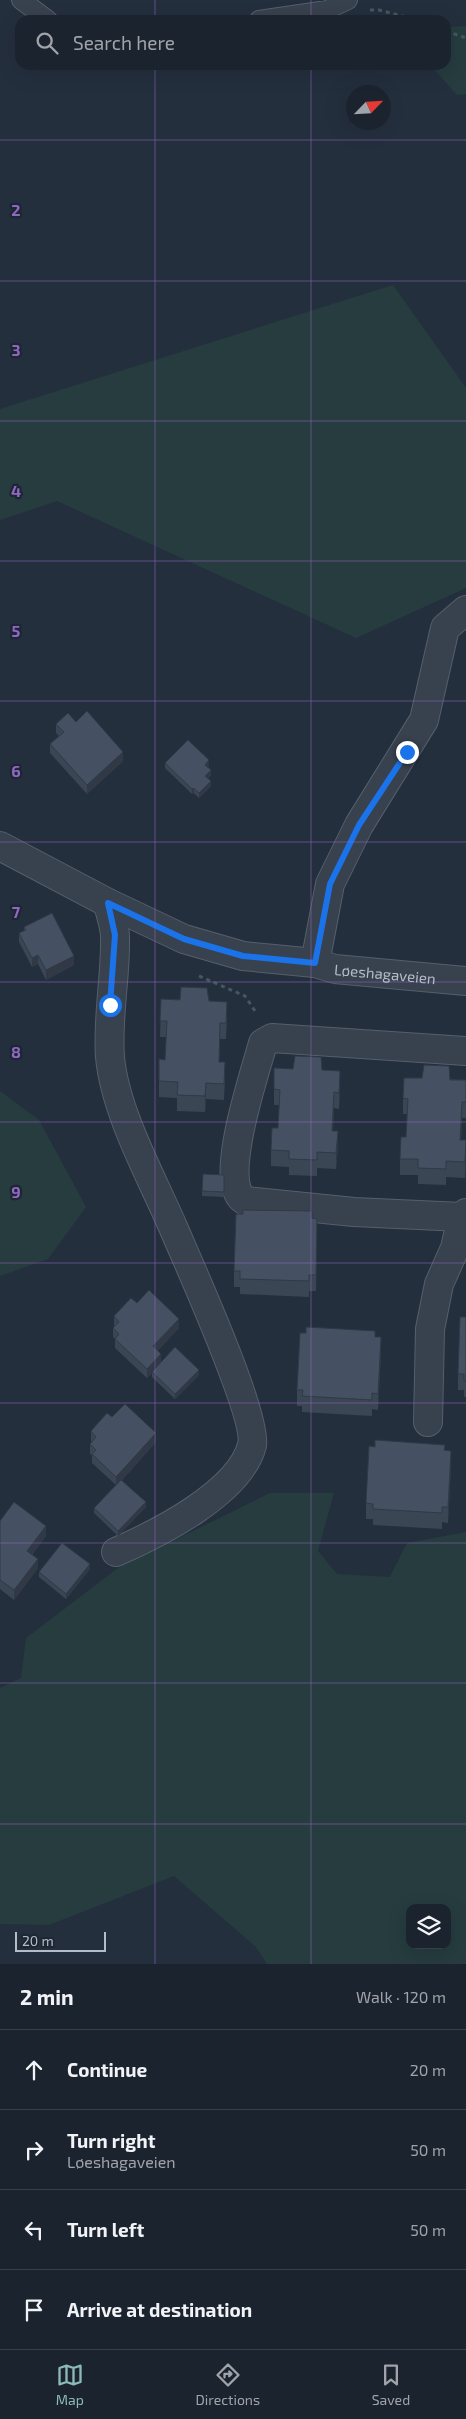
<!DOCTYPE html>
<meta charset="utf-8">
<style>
body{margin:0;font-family:"Exo 2",sans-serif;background:#282f3a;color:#f1f3f6}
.controls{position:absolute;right:15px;bottom:15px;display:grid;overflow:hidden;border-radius:10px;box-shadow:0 5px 20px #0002}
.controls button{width:45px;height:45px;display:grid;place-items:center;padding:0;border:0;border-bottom:1px solid #39404a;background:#1b232e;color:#f1f3f6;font:25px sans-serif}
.compass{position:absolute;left:346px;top:85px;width:45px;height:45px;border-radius:50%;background:#1b232e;box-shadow:0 5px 20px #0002;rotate:65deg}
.scale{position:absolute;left:15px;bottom:12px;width:91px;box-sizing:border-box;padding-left:5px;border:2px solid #b4bcc9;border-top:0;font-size:14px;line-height:18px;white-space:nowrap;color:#b4bcc9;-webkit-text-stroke:4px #1d2633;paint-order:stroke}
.stop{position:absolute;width:15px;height:15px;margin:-11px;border:4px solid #1a73e8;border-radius:50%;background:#fff}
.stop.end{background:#1a73e8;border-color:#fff;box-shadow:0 1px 5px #0008}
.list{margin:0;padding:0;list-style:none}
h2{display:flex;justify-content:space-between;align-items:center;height:65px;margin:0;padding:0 20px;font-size:21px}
h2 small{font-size:16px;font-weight:400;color:#a0a4aa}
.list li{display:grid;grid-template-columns:32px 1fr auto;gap:15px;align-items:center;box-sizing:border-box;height:80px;padding:0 20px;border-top:1px solid #39404a}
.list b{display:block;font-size:19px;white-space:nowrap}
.list p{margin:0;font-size:16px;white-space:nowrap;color:#a0a4aa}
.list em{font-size:16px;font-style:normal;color:#a0a4aa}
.icon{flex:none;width:28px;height:28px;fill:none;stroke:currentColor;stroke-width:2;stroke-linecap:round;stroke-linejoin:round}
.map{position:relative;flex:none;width:466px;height:1964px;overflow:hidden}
.search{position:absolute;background:#1b232e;box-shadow:0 5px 20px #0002;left:15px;right:15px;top:15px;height:55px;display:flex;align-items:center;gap:12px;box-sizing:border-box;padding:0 18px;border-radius:15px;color:#a0a4aa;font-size:19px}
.sheet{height:385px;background:#1b232e}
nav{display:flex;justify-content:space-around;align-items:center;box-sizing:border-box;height:70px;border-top:1px solid #39404a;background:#1b232e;font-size:14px;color:#a0a4aa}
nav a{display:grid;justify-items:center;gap:2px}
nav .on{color:#8bbbb9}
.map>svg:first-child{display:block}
.green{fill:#263c3f;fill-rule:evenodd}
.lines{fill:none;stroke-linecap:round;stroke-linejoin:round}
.lane-casing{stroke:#565f6c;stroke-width:20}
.street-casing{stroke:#565f6c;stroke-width:30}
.path{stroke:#44595c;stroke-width:3;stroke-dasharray:4 4;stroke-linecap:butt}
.lane{stroke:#38414e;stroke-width:18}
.street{stroke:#38414e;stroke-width:28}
.wall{fill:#3b4654}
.shaded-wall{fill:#303945}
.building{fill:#455162;stroke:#303945}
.route{stroke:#1a73e8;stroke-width:6}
.grid{fill:none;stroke:#9266c3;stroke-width:1;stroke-opacity:0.55}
.labels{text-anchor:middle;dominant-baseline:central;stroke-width:4.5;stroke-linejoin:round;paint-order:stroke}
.street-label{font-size:15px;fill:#b4bcc9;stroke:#1d2633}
.grid-label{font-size:16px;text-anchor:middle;font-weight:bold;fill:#9266c3;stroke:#1d2633;stroke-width:4.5;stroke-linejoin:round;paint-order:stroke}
</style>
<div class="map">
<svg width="466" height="1964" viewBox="0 0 466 1964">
<rect width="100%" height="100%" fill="#242f3e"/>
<g class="green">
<polygon points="466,26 466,94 457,95 430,65 446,65 446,27"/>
<polygon points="393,285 466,388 466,588 356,638 57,501 0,520 0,409"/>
<polygon points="0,1091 39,1120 86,1207 48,1259 0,1276"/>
<path d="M270,1493H334L318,1551L337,1574L390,1577L407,1543L466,1532V1964H267L256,1947L174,1876L49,1925L0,1924V1688L21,1678L26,1638L118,1568ZM410,1908H447V1945H410Z"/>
</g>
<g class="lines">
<g class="lane-casing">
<g id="lane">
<polyline points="21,0 48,20"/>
<polyline points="259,20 327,10 348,0"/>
</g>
</g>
<g class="street-casing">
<g id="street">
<path id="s1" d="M0,846L108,903L184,939L243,956L315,963L335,969L466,981"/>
<path d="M108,903C110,914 115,926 115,937C116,977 107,1017 110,1057C115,1112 151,1176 173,1227C188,1262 258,1417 252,1445C240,1493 157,1534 116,1552"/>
<polyline points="315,963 330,884 359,825 424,720 445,628 466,610"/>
<path d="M462,1217L354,1212L246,1201C215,1188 256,1070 263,1043L272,1038L466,1051"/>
<polyline points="428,1422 430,1329 439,1284 455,1248 462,1217 466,1213"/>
</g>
</g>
<g class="path">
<polyline points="370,10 379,10 418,20"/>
<polyline points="446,31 466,38"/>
<polyline points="199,976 245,996 257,1014"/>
</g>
<use href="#lane" class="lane"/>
<use href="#street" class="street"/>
</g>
<g class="wall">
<polygon points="76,722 123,761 87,794 50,753 50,744 59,736 56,733 56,724"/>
<polygon points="165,763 209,766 207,767 211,775 208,778 211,786 199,798 194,793 192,794 165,768"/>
<polygon points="24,927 74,965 46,980 38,964 32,967 19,942 19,933 24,931"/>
<polygon points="161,999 209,1001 227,1018 226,1039 220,1039 219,1062 225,1077 224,1100 206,1099 205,1112 177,1111 177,1098 159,1097 159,1059 165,1060 166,1037 160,1037"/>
<polygon points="322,1070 340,1087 339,1109 334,1108 333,1131 338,1147 336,1169 317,1168 317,1176 289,1175 289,1167 271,1166 271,1150 278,1128 279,1105 274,1105 274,1089"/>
<polygon points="422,1078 466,1080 466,1118 462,1118 461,1140 466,1156 465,1178 446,1177 446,1185 418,1184 418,1175 400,1175 400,1159 406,1137 407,1114 403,1114 403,1098"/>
<polygon points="224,1175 224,1197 202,1196 202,1191"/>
<polygon points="312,1218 317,1235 316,1291 309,1291 309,1297 240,1294 240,1287 234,1287 234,1271"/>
<polygon points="137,1303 179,1328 157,1351 161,1362 199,1375 175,1399 152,1377 152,1373 147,1378 115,1348 115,1339 113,1337 113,1328 115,1326 114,1326 114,1316"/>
<polygon points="466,1317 466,1397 464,1397 464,1390 458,1390 458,1374"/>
<polygon points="375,1337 381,1353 378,1410 372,1409 372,1416 302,1412 302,1406 297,1406 297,1390"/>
<polygon points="112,1417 156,1442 122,1480 146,1507 118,1536 94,1513 94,1508 116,1485 92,1463 92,1455 90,1454 90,1444 92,1442 91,1441 91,1431"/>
<polygon points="445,1450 451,1467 448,1523 442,1522 442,1529 373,1525 373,1519 366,1519 366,1503"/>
<polygon points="0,1521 46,1536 32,1555 38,1568 14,1600 0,1589"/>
<polygon points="90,1569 66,1599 39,1577 39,1572"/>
</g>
<g class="shaded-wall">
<polygon points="123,752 123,761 87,794 87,785"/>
<polygon points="209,760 209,766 205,770 205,765"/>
<polygon points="211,770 211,775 205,781 205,776"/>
<polygon points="211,781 211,786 199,798 199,793"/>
<polygon points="194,788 194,793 192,794 192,789"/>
<polygon points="38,955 38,964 32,967 32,958"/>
<polygon points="74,956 74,965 46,980 46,970"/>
<polygon points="340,1071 340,1087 339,1109 339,1093"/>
<polygon points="206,1083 206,1099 205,1112 205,1096"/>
<polygon points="334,1092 334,1108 332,1147 332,1131"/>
<polygon points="462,1102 462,1118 460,1156 460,1140"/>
<polygon points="338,1131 338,1147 336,1169 336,1153"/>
<polygon points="466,1140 466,1156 465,1178 465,1162"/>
<polygon points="179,1319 179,1328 153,1356 153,1346"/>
<polygon points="381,1337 381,1353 378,1410 378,1394"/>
<polygon points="161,1354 161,1364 147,1378 147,1369"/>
<polygon points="199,1370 199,1375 175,1399 175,1394"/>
<polygon points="156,1433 156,1442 116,1486 116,1477"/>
<polygon points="451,1451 451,1467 448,1523 448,1507"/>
<polygon points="146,1502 146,1507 118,1536 118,1531"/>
<polygon points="46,1526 46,1536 27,1561 27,1551"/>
<polygon points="38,1559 38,1568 14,1600 14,1590"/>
<polygon points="90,1564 90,1569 66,1599 66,1594"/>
</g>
<g class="building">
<polygon points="87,711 123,752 87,785 50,744 64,732 56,724 68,713 76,722"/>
<polygon points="188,740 209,760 205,765 211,770 205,776 211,781 199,793 194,788 192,789 165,763"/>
<polygon points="52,913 74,956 46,970 38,955 32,958 19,933 26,930 24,927"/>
<polygon points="181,987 207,988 209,1001 227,1002 226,1023 220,1023 219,1062 225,1062 224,1084 206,1083 205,1096 177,1095 178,1082 159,1081 159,1059 165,1060 167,1021 160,1021 161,999 180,1000"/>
<polygon points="295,1056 321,1057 322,1070 340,1071 339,1093 334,1092 332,1131 338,1131 336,1153 317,1152 317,1160 289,1159 289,1151 271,1150 272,1128 278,1128 280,1090 274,1089 274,1068 293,1069"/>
<polygon points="424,1065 449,1066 450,1080 466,1080 466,1102 462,1102 460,1140 466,1140 465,1162 446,1161 446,1169 418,1168 418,1159 400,1159 401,1137 406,1137 408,1099 403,1098 404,1078 422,1078"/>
<polygon points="203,1174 224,1175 224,1192 202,1191"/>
<polygon points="243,1210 312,1211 312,1218 317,1219 316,1275 309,1275 309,1281 240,1279 240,1271 234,1271 236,1214 243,1214"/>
<polygon points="149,1290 179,1319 153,1346 161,1354 147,1369 115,1339 119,1334 113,1328 119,1322 114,1316 131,1298 137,1303"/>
<polygon points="460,1317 466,1317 466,1381 464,1381 464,1374 458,1374"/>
<polygon points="306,1327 375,1331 375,1337 381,1337 378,1394 372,1393 372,1400 302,1396 303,1390 297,1390 300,1333 306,1333"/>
<polygon points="175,1347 199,1370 175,1394 152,1372"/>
<polygon points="125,1404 156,1433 116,1477 92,1454 96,1450 90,1444 96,1437 91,1431 107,1413 112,1417"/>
<polygon points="375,1440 445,1445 444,1450 451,1451 448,1507 442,1507 442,1513 373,1509 373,1504 366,1503 369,1446 375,1447"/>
<polygon points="121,1480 146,1502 118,1531 94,1508"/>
<polygon points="14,1502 46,1526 27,1551 38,1559 14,1590 0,1580 0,1521"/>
<polygon points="62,1543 90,1564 66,1594 39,1572"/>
</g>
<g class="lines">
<polyline class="route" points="110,1005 115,935 108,903 184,939 243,956 315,963 330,884 359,825 407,752"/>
</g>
<path class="grid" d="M155,0V20M311,0V20M155,65V1964M311,65V1964M0,140H466M0,281H466M0,421H466M0,561H466M0,701H466M0,842H466M0,982H466M0,1122H466M0,1263H466M0,1403H466M0,1543H466M0,1683H466M0,1824H466"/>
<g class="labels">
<g class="street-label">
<text stroke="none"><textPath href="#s1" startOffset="411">Løeshagaveien</textPath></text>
</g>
</g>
<g class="grid-label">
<text x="16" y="216">2</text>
<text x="16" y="356">3</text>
<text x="16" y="497">4</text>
<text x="16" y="637">5</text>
<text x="16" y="777">6</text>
<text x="16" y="918">7</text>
<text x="16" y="1058">8</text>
<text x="16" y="1198">9</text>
</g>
</svg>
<div class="controls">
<button><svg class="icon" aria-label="layers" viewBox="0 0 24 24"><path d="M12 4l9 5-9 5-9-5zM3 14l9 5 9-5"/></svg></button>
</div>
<svg class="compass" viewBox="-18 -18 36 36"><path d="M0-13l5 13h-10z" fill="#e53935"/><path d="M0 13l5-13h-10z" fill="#a0a4aa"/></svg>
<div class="scale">20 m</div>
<div class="stop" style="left:110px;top:1005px"></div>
<div class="stop end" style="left:407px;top:752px"></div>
<div class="search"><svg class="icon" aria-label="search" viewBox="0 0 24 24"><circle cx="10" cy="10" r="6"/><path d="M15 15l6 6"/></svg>Search here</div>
</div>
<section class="sheet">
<h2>2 min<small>Walk · 120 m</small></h2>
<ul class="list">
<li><svg class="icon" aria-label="ahead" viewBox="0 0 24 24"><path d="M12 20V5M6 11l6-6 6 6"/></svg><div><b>Continue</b></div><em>20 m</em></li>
<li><svg class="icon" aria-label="right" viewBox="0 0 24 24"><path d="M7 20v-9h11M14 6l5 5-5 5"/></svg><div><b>Turn right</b><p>Løeshagaveien</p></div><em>50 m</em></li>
<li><svg class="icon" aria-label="left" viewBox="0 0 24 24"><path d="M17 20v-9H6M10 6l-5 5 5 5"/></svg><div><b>Turn left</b></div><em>50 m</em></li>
<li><svg class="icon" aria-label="arrive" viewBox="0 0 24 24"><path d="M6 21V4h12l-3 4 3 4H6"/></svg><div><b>Arrive at destination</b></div></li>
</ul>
</section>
<nav>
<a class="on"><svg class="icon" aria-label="map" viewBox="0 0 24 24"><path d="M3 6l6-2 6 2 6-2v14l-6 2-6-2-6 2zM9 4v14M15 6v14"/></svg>Map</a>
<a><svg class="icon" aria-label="directions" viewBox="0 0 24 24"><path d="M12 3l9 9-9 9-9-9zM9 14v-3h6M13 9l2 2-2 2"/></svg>Directions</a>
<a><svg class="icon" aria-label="saved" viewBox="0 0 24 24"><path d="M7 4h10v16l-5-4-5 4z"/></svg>Saved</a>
</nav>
